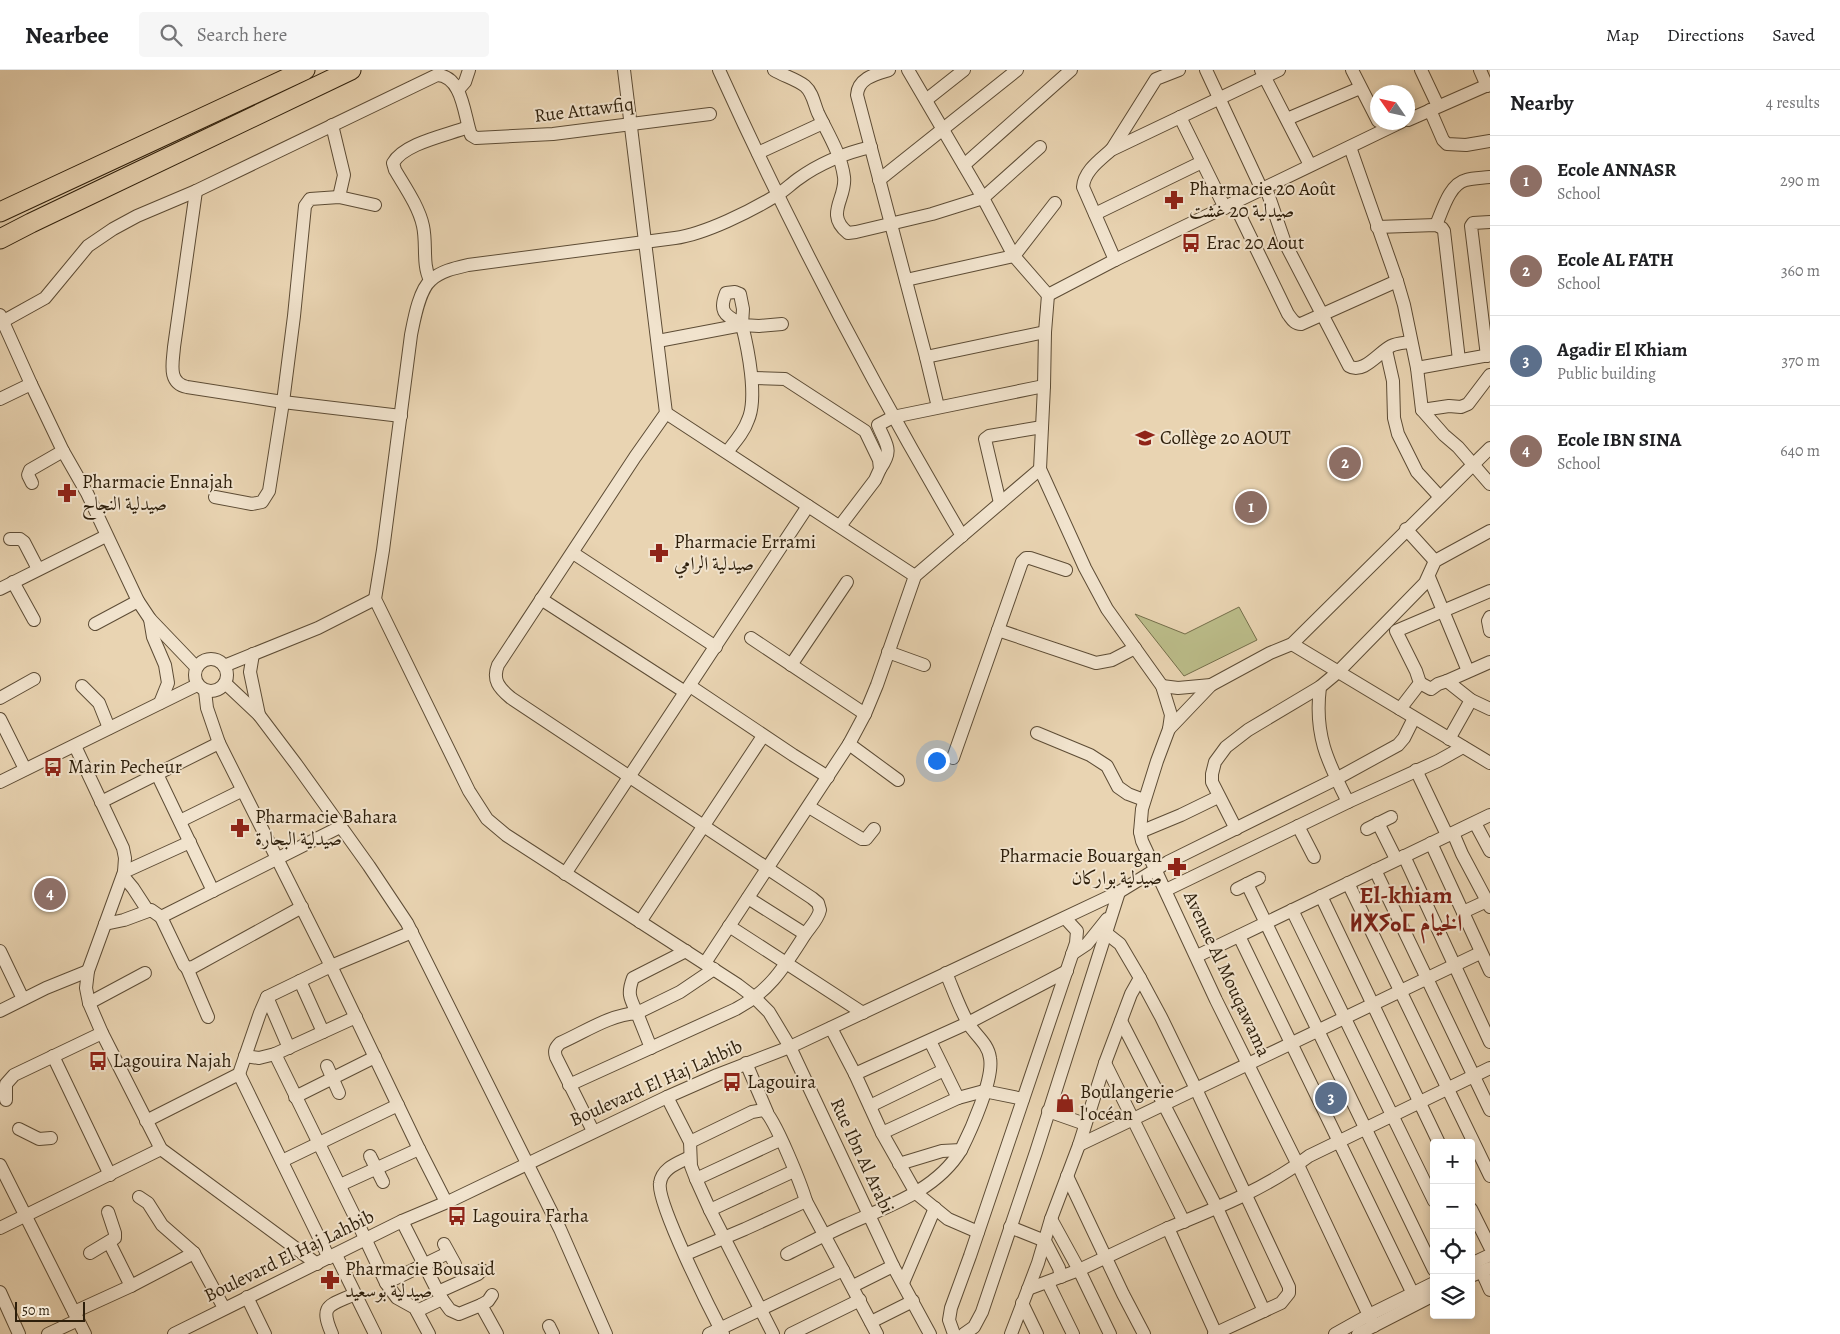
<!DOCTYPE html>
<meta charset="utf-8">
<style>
body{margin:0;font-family:Alegreya,Amiri,"Noto Sans Tifinagh",serif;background:#f6f6f6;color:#202124}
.controls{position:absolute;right:15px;bottom:15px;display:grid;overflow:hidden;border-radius:5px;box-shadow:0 2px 8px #0003}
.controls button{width:45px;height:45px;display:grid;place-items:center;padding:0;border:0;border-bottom:1px solid #e0e0e0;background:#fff;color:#202124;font:25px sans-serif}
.compass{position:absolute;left:1370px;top:15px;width:45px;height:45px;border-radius:50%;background:#fff;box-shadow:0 2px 8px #0003;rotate:304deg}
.scale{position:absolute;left:15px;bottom:12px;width:70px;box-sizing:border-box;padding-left:5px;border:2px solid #2e1f0b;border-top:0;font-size:14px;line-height:18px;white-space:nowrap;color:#2e1f0b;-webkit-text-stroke:4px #f1e3cd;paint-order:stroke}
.you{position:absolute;left:936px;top:690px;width:18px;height:18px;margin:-12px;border:4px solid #fff;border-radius:50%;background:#1a73e8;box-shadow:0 0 0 8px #1a73e833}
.badge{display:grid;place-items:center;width:32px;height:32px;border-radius:50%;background:#8f2418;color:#fff;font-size:16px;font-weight:700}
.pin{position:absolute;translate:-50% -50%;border:2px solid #fff;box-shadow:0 1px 5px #0006}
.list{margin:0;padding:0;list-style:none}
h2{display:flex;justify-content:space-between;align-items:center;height:65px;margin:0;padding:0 20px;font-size:21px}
h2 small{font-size:16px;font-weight:400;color:#757577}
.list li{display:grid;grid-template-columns:32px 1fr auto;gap:15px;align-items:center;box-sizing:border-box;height:90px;padding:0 20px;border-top:1px solid #e0e0e0}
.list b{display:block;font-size:19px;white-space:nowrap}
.list p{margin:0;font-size:16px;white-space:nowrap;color:#757577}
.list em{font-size:16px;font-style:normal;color:#757577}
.icon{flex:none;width:28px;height:28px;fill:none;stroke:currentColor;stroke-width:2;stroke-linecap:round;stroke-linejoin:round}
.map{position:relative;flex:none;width:1490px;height:1264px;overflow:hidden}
header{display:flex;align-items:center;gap:30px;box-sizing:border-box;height:70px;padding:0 25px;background:#fff;border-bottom:1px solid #e0e0e0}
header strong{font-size:24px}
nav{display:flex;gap:28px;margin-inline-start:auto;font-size:18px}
.search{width:350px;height:45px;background:#f6f6f6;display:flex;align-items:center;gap:12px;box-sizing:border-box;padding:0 18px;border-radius:5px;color:#757577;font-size:19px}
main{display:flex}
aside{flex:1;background:#fff}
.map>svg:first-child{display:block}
.green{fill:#bbbc89;stroke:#746e4a}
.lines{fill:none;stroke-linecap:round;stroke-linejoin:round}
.minor-casing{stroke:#5d4c35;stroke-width:14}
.highway-casing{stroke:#2e1f0b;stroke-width:21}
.minor{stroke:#f1e3cd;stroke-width:12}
.highway{stroke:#e9d4b2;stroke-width:19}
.labels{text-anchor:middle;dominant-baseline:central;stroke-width:4;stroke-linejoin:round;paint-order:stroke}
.street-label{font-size:19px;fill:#2e1f0b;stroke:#f1e3cd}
.poi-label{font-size:19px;fill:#2e1f0b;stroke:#f1e3cd;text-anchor:start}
.district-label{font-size:24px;font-weight:bold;fill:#7a1f14;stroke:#f1e3cd}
</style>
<header>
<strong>Nearbee</strong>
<div class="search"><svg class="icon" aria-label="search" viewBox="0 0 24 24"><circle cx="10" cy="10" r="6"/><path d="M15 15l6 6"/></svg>Search here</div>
<nav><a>Map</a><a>Directions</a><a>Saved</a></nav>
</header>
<main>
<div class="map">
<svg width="1490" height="1264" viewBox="0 0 1490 1264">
<rect width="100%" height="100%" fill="#e9d4b2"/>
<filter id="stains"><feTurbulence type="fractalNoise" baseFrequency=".004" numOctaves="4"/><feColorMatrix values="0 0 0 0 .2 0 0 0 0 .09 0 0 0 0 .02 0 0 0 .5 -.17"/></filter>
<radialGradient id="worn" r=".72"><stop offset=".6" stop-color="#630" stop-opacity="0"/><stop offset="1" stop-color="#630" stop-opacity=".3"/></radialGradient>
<polygon class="green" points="1239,537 1257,570 1184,606 1135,544 1185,564"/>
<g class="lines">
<g class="minor-casing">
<g id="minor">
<path d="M719,0C791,159 873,315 962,466"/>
<path d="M774,0C784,6 796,9 805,16C813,23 814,34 818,43C828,64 841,84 844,107C847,128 824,144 848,163L856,162L932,144L983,128L1040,77"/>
<path d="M889,0C876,4 858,8 857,25L926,287L1045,262"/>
<polyline points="908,0 983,128 1014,186 1048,225"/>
<polyline points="1206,0 1262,120"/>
<polyline points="1261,0 1310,95"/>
<polyline points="1352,0 1378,51"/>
<polyline points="1421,0 1438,36"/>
<polyline points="1480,0 1487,16"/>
<polyline points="458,20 465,12 469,0"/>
<polyline points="926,30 964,0"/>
<polyline points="1430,40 1443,70 1447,74 1466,75 1490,71"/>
<polyline points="1180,47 1225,138"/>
<polyline points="1287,49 1360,18"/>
<polyline points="1408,50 1490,14"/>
<polyline points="332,55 344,105 339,127"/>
<path d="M871,77C845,83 820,93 798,109C791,114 784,121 777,125C751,141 705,164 675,168L468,195C455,198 441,201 431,210C419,220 414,250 411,265L383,480L375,529L469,721L487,749L506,765L738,915L755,928L769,942L790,977L893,1196L930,1264"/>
<polyline points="1350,77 1397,211 1404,235 1417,298 1422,340 1444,365 1458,377 1490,414"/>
<polyline points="1112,79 1156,9 1179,0"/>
<polyline points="758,83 823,53"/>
<polyline points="964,95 1071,0"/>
<polyline points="879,110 1017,0"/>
<path d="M1266,118L1285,173L1349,296C1363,305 1379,282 1391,276C1397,273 1404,273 1410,272"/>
<path d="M196,121L174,277C173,292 167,313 187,317L283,332L401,346"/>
<path d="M1234,133L1288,244C1292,249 1294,254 1301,254L1397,211"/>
<polyline points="1095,144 1202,92"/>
<path d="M1436,155C1442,142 1449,114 1466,110C1473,108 1482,108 1490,107"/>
<polyline points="1377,157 1436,155 1442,158 1444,161 1459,290"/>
<path d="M1115,190L1083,117C1084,101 1100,90 1111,80L1279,0"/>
<path d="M430,210C422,194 427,174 423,156C419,137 405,117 395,100L393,93C404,73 448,65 468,57"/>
<polyline points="906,210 1014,186 1055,133"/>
<polyline points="1048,225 1045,262 1044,316 1040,399 1085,498 1107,539 1162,616 1171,645 1169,659 1157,691 1142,739 1140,762 1142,771 1216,930 1298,1095 1374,1256"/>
<polyline points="1048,225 1115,190 1401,52"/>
<polyline points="0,245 31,314 63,381 87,423 138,531 150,549 196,597"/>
<path d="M0,253L45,228L88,176L113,159L137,146L196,121L437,5C463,6 464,46 471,65L476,68L553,64L710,44"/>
<path d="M742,255C726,245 718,243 726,223L735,222L740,224L743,239L742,255L759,256L782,254"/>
<path d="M658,271L742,255C748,279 758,328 748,350C744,362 735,372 727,382"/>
<polyline points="1386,280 1393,311 1394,348 1398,364 1417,402 1440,427"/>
<polyline points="1487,286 1471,156 1473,153 1490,152"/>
<polyline points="926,287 938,337"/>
<polyline points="1417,298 1490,285"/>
<polyline points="752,308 785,309 865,361 879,390 880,399 875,410 840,456"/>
<polyline points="0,329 31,314"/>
<polyline points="1422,340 1449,336 1461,337 1468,334 1490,305"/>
<polyline points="666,343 915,506"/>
<path d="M880,399C894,379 886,375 878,355L893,347L1044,316"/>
<polyline points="32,413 28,405 30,400 63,381"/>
<polyline points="215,427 252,434 262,432 269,421 283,332 294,246 305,136 310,129 339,127 375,135"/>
<polyline points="1000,433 985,369 989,366 1042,357"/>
<polyline points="1406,459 1435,491"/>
<polyline points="10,469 20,469 24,472 38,499"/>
<polyline points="573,483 716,577"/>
<polyline points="1429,507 1468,601"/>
<polyline points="13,512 34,550"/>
<polyline points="0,519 106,466"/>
<polyline points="541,529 685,622"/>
<polyline points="1490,547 1488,551 1490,561"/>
<polyline points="150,549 153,567 165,595 168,613 160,633"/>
<polyline points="95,554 138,531"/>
<polyline points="998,560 1096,593 1112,590 1135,578"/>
<polyline points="751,568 865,644"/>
<polyline points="1292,574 1490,693"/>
<polyline points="888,582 924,595"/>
<polyline points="253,584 250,602 259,645"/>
<circle cx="211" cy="605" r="16"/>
<polyline points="1490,592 1447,611 1471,630 1490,639"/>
<polyline points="791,595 847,512"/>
<polyline points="224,596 318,558 375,529"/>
<polyline points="225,613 259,645 296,694 369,796 407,853 560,1159 606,1264"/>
<polyline points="1420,613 1431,619 1438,614 1447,611"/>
<polyline points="82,616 99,633 109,658"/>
<polyline points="690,616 793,685 828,707"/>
<polyline points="1162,616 1178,618 1211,615 1270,583 1292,574 1490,378"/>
<path d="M1320,617C1314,664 1327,691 1348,732"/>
<polyline points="205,621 207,638 219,673 331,896 419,1079 446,1132"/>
<polyline points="0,628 34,609"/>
<polyline points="1400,639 1420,613 1416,601 1396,561 1490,521"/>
<polyline points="0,649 25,699"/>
<polyline points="1169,659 1211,615"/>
<polyline points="1037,663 1090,685 1107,696 1118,717 1128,724 1144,730"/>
<polyline points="1449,669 1471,630"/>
<polyline points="849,674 898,710"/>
<polyline points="75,676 123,778 125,788 124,802 88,901 86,918 89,933 102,963 161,1079 317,1194"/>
<polyline points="953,688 1022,492 1026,488 1030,488 1066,500"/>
<polyline points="1416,700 1447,765"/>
<polyline points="157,704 213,821"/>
<polyline points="0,712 197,615"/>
<polyline points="101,732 219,673"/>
<polyline points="809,737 862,769 866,769 874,759"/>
<polyline points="180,751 241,721"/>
<polyline points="1378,753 1396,789"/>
<polyline points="1475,753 1490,781"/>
<polyline points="1298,756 1314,787"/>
<polyline points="1236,759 1212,712 1212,704 1215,692 1226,677 1248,660 1320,617 1338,602 1425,513 1435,491 1490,461"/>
<polyline points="1367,759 1391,747"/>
<polyline points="1140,762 1181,745 1218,727"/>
<polyline points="1453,763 1462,784 1487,831"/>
<polyline points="1431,773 1490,901"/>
<polyline points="1404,786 1490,972"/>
<polyline points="1375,800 1490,1040"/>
<polyline points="124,802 190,772"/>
<polyline points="565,804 808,436"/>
<polyline points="123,806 133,818 148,841"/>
<polyline points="1348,813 1490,1106"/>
<polyline points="1247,814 1434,1200"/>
<polyline points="1237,819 1259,808"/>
<polyline points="1166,820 1348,732 1438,691 1463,677"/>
<polyline points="1321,826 1439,1073"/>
<polyline points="748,828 805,864"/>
<polyline points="1292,840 1434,1131"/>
<polyline points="1463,842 1487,831 1490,837"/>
<polyline points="161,847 184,895 187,898 193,897 302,837"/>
<polyline points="640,852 763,666"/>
<polyline points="105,854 124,850 151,840 161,847 340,757"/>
<polyline points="729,856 863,943"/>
<polyline points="1239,866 1413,1224"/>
<polyline points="0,881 23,929"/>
<path d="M686,881L633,908C627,924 630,928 637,943L680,922L714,899"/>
<polyline points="1072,884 1087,874 1107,849"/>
<polyline points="1197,886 1490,745"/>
<polyline points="705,893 849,674 865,644 877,615 915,506 1040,399"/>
<polyline points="187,898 208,947"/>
<polyline points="1140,908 1161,947 1196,1019 1289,1217 1289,1223 1281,1233 1214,1264"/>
<polyline points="300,911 323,962"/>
<polyline points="267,927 289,978"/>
<polyline points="89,933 145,903"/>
<polyline points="0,941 46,918 88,901"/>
<polyline points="356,947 275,984 355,1147 386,1213 397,1228 415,1238 429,1264"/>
<polyline points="1121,951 1217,1138 1264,1241"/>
<polyline points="831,958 855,1004"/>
<polyline points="53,986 110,1105"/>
<polyline points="245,986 259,988 275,984"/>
<polyline points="746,993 767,1042"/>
<polyline points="1105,993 1184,1152"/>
<polyline points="327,996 339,1023"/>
<polyline points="239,1004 329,1188"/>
<path d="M569,1015L736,939C770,921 784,897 804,866C809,858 818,850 820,840L818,833L812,828L511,628C499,618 492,610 498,595L635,387L666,343L624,0"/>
<polyline points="295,1027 375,987"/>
<polyline points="667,1027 690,1072 691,1096 696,1109"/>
<polyline points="958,1028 984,1021 1023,1029"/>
<polyline points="6,1030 6,1014 14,1005 102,963"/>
<polyline points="870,1036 944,1000"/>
<polyline points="1048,1041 1085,1054"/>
<polyline points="146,1051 239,1004 260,943 267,927 331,896 412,862"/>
<polyline points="19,1059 39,1069 51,1068"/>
<path d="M593,1061L556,987C554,981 555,978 560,973C585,962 609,945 637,943L651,978"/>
<polyline points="882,1063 958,1028 930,971"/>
<polyline points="1079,1075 1480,883"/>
<polyline points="370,1086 383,1112"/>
<path d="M690,1087C678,1093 662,1098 660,1113C656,1132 711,1241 723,1264"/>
<polyline points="282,1091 398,1035"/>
<path d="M899,1094L942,1081L961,1080C971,1060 994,1009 990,988C988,973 975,965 968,953C959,937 953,919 946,903"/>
<polyline points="0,1095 85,1264"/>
<polyline points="1067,1106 1123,1224 1144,1264"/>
<polyline points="340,1115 419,1079"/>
<polyline points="139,1127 148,1133 162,1155 194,1183 224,1238"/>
<polyline points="806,1131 843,1200"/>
<polyline points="1471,1139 1490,1177"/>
<polyline points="710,1140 794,1101"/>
<polyline points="1051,1149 1079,1200 1110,1264"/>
<polyline points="402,1151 438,1222"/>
<polyline points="1010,1157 1045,1171 1059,1198 1061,1207"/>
<polyline points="0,1158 161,1079"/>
<polyline points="978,1162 948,1149 916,1123 882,1063 855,1004 968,953 1067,901"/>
<polyline points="109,1172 131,1216"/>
<polyline points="444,1174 455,1194"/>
<polyline points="90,1183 115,1168 115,1163 108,1142"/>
<path d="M686,1184L745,1159L806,1131C801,1114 775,1049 764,1040L752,1042L690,1072"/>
<path d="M787,1184C807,1174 826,1164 846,1155C888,1136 936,1121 961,1080"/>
<polyline points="336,1185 375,1264"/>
<polyline points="1471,1194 1490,1185"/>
<polyline points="1482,1202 1490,1220"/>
<polyline points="1471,1206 1490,1198"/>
<polyline points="386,1213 448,1183"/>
<polyline points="903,1213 935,1138"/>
<polyline points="1048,1213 1073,1264"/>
<polyline points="853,1216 893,1196"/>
<polyline points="1028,1219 1079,1200 1168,1158"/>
<polyline points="0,1222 19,1264"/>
<polyline points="492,1225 488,1231 481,1235 497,1264"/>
<polyline points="247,1227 265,1264"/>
<polyline points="442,1229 450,1240 459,1244 481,1235"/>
<polyline points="1022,1233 1037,1264"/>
<polyline points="417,1241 442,1229 438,1222 478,1204 482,1200"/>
<polyline points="74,1242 131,1216 194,1183"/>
<polyline points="871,1252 913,1231"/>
<polyline points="549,1256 553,1264"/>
<polyline points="48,1264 78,1250"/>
<polyline points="174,1264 402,1151 452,1130 667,1027 717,1005 790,977 1119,822 1168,792 1336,709 1398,675 1404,668 1414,648"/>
<path d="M332,1264C319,1234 329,1236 355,1224"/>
<polyline points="709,1264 843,1200 877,1264"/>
<polyline points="773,1264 710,1140 696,1109 780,1070"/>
<polyline points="791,1264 860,1230"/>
<polyline points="954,1264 949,1250 951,1238 970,1186 1076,873 1077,861 1065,848"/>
<polyline points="964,1264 974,1257 982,1242 1036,1082 1119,822"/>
<polyline points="1011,1264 1038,1193 1051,1149 1079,1075 1105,993 1131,924 1140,908 1120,874 1106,863"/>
<path d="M1216,1264L1168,1158C1217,1138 1267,1118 1309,1086L1490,998"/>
<polyline points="1335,1264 1369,1245 1434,1213"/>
<polyline points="1358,1264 1434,1225"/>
</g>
</g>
<g class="highway-casing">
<g id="highway">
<polyline points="0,142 305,0"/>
<polyline points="0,169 31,153 351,0"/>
</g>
</g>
<use href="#minor" class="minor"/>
<use href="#highway" class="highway"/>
</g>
<defs>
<g id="pharmacy-bare" transform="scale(1.5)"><path d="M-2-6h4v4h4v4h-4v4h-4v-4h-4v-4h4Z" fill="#8f2418" stroke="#f1e3cd" stroke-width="2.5" paint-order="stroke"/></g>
<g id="bus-bare" transform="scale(1.5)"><path d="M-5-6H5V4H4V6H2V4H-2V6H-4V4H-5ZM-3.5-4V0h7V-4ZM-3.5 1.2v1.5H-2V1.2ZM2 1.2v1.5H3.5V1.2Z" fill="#8f2418" stroke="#f1e3cd" stroke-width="2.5" paint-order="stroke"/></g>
<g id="school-bare" transform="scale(1.5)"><path d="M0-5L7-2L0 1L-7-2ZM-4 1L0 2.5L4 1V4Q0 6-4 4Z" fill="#8f2418" stroke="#f1e3cd" stroke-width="2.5" paint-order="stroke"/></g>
<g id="shop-bare" transform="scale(1.5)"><path d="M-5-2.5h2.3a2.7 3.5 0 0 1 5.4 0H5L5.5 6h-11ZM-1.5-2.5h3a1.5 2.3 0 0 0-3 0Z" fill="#8f2418" stroke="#f1e3cd" stroke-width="2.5" paint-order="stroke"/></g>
</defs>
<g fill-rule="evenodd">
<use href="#pharmacy-bare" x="1174" y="130"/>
<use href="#bus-bare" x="1191" y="173"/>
<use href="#school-bare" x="1145" y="368"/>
<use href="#pharmacy-bare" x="67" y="423"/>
<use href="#pharmacy-bare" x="659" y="483"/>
<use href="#bus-bare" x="53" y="697"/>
<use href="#pharmacy-bare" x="240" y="758"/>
<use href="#pharmacy-bare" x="1177" y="797"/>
<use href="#bus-bare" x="98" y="991"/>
<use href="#bus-bare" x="732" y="1012"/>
<use href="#shop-bare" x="1065" y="1033"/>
<use href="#bus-bare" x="457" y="1146"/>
<use href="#pharmacy-bare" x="330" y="1210"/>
</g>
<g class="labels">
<g class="street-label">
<text transform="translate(584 40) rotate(-7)">Rue Attawfiq</text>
<text transform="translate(1227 904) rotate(65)">Avenue Al Mouqawama</text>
<text transform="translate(656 1013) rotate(-24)">Boulevard El Haj Lahbib</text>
<text transform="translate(862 1086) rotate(65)">Rue Ibn Al Arabi</text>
<text transform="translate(289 1186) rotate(-26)">Boulevard El Haj Lahbib</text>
</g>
<g class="poi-label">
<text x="1189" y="119">Pharmacie 20 Août<tspan x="1189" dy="22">صيدلية 20 غشت</tspan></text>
<text x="1206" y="173">Erac 20 Aout</text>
<text x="1160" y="368">Collège 20 AOUT</text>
<text x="82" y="412">Pharmacie Ennajah<tspan x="82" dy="22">صيدلية النجاح</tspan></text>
<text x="674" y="472">Pharmacie Errami<tspan x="674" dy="22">صيدلية الرامي</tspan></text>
<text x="68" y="697">Marin Pecheur</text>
<text x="255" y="747">Pharmacie Bahara<tspan x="255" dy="22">صيدلية البحارة</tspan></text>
<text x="1162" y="786" text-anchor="end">Pharmacie Bouargan<tspan x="1162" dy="22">صيدلية بواركان</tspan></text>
<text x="113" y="991">Lagouira Najah</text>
<text x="747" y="1012">Lagouira</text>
<text x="1080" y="1022">Boulangerie<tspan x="1080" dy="22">l'océan</tspan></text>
<text x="472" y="1146">Lagouira Farha</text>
<text x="345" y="1199">Pharmacie Bousaid<tspan x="345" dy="22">صيدلية بوسعيد</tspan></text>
</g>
<g class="district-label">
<text x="1406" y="825">El-khiam<tspan x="1406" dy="28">ⵍⵅⵢⴰⵎ الخيام</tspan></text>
</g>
</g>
<rect width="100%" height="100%" filter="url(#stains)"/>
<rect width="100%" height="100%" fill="url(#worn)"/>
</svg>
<div class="controls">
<button>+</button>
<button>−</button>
<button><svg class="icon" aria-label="locate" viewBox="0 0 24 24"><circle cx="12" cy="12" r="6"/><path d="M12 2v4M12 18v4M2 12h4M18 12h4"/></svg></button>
<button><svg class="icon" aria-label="layers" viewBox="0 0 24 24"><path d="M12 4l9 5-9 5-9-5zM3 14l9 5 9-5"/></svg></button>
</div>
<svg class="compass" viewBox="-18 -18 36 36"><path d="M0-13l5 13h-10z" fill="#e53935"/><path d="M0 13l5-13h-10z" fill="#757577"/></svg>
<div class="scale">50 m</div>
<div class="you"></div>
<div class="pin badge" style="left:1251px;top:437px;background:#8d6e63">1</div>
<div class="pin badge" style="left:1345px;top:393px;background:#8d6e63">2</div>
<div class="pin badge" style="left:1331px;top:1028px;background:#5c6f8a">3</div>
<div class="pin badge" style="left:50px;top:824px;background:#8d6e63">4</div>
</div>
<aside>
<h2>Nearby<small>4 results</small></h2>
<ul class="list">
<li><span class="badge" style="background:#8d6e63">1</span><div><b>Ecole ANNASR</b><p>School</p></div><em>290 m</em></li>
<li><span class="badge" style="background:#8d6e63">2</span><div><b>Ecole AL FATH</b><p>School</p></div><em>360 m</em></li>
<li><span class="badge" style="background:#5c6f8a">3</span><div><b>Agadir El Khiam</b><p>Public building</p></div><em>370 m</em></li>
<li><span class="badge" style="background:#8d6e63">4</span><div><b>Ecole IBN SINA</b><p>School</p></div><em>640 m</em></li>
</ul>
</aside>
</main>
